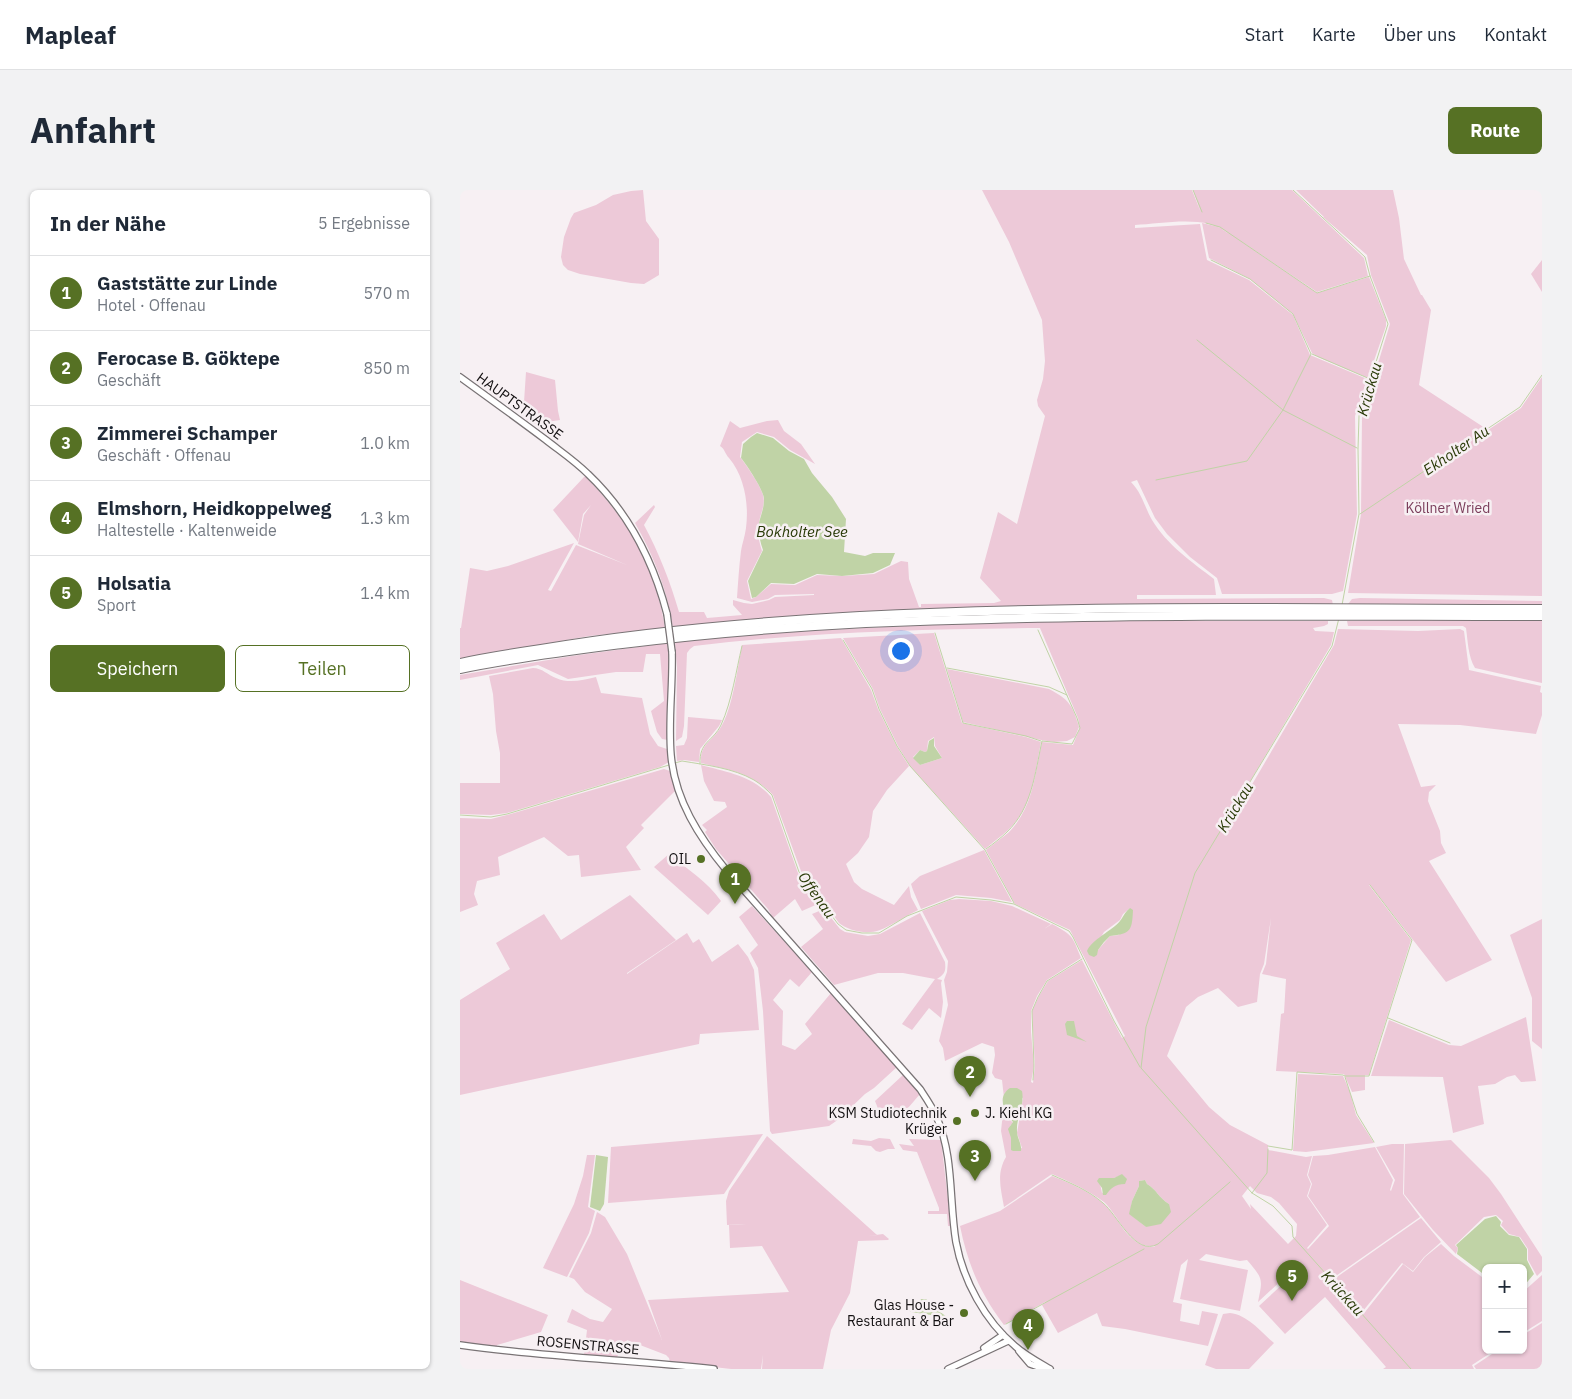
<!DOCTYPE html>
<html lang="de">
<meta charset="utf-8">
<style>
body{margin:0;font-family:"IBM Plex Sans",sans-serif;background:#f2f2f3;color:#1f2937}
.controls{position:absolute;right:15px;bottom:15px;display:grid;overflow:hidden;border-radius:8px;box-shadow:0 1px 4px #0004}
.controls button{width:45px;height:45px;display:grid;place-items:center;padding:0;border:0;border-bottom:1px solid #e0e1e3;background:#fff;color:#1f2937;font:25px sans-serif}
.you{position:absolute;left:440px;top:460px;width:18px;height:18px;margin:-12px;border:4px solid #fff;border-radius:50%;background:#1a73e8;box-shadow:0 0 0 8px #1a73e833}
.badge{display:grid;place-items:center;width:32px;height:32px;border-radius:50%;background:#567124;color:#fff;font-size:16px;font-weight:700}
.pin{position:absolute;translate:-50% -41px;filter:drop-shadow(0 1px 2px #0008)}
.pin::after{content:'';position:absolute;top:26px;width:18px;height:15px;background:inherit;clip-path:polygon(0 0,100% 0,50% 100%)}
.list{margin:0;padding:0;list-style:none}
h2{display:flex;justify-content:space-between;align-items:center;height:65px;margin:0;padding:0 20px;font-size:21px}
h2 small{font-size:16px;font-weight:400;color:#747a83}
.list li{display:grid;grid-template-columns:32px 1fr auto;gap:15px;align-items:center;box-sizing:border-box;height:75px;padding:0 20px;border-top:1px solid #e0e1e3}
.list b{display:block;font-size:19px;white-space:nowrap}
.list p{margin:0;font-size:16px;white-space:nowrap;color:#747a83}
.list em{font-size:16px;font-style:normal;color:#747a83}
.actions{display:flex;gap:10px;padding:15px 20px}
.actions a{flex:1;padding:11px 0;border:1px solid #567124;border-radius:8px;text-align:center;font-size:18px;color:#567124}
.actions .main{background:#567124;color:#fff}
.map{position:relative;flex:none;width:1082px;height:1179px;overflow:hidden;border-radius:8px}
header{display:flex;align-items:center;gap:30px;box-sizing:border-box;height:70px;padding:0 25px;background:#fff;border-bottom:1px solid #e0e1e3}
header strong{font-size:24px}
nav{display:flex;gap:28px;margin-inline-start:auto;font-size:18px}
.intro{display:flex;align-items:center;justify-content:space-between;box-sizing:border-box;height:120px;padding:0 30px}
h1{margin:0;font-size:35px}
.button{padding:12px 22px;border-radius:8px;background:#567124;color:#fff;font-size:18px;font-weight:700}
main{display:flex;gap:30px;padding:0 30px}
aside{flex:1;background:#fff;border-radius:8px;box-shadow:0 1px 4px #0004}
.map>svg:first-child{display:block}
.green{fill:#edc9d8;fill-rule:evenodd}
.water{fill:#c0d3a6}
.lines{fill:none;stroke-linecap:round;stroke-linejoin:round}
.stream{stroke:#c0d3a6;stroke-width:1}
.secondary-casing{stroke:#797375;stroke-width:8}
.motorway-casing{stroke:#797375;stroke-width:10}
.secondary{stroke:#fff;stroke-width:5.5}
.motorway{stroke:#fff;stroke-width:8}
.secondary-bridge-casing{stroke:#797375;stroke-width:8;stroke-linecap:butt}
.secondary-bridge{stroke:#fff;stroke-width:5.5}
.poi-dot{fill:#567124;stroke:#f7f0f3;stroke-width:2}
.labels{text-anchor:middle;dominant-baseline:central;stroke-width:5;stroke-linejoin:round;paint-order:stroke}
.street-label{font-size:14px;fill:#141112;stroke:#f7f0f3}
.park-label{font-size:14px;fill:#7b3d5b;stroke:#f7f0f3}
.poi-label{font-size:14px;fill:#141112;stroke:#f7f0f3;text-anchor:end}
.water-label{font-size:15px;font-style:italic;fill:#293a07;stroke:#f7f0f3}
</style>
<header>
<strong>Mapleaf</strong>
<nav><a>Start</a><a>Karte</a><a>Über uns</a><a>Kontakt</a></nav>
</header>
<div class="intro"><h1>Anfahrt</h1><a class="button">Route</a></div>
<main>
<aside>
<h2>In der Nähe<small>5 Ergebnisse</small></h2>
<ul class="list">
<li><span class="badge">1</span><div><b>Gaststätte zur Linde</b><p>Hotel · Offenau</p></div><em>570 m</em></li>
<li><span class="badge">2</span><div><b>Ferocase B. Göktepe</b><p>Geschäft</p></div><em>850 m</em></li>
<li><span class="badge">3</span><div><b>Zimmerei Schamper</b><p>Geschäft · Offenau</p></div><em>1.0 km</em></li>
<li><span class="badge">4</span><div><b>Elmshorn, Heidkoppelweg</b><p>Haltestelle · Kaltenweide</p></div><em>1.3 km</em></li>
<li><span class="badge">5</span><div><b>Holsatia</b><p>Sport</p></div><em>1.4 km</em></li>
</ul>
<div class="actions"><a class="main">Speichern</a><a>Teilen</a></div>
</aside>
<div class="map">
<svg width="1082" height="1179" viewBox="0 0 1082 1179">
<rect width="100%" height="100%" fill="#f7f0f3"/>
<g class="green">
<polygon points="183,0 186,31 199,49 199,85 184,94 171,93 120,84 108,80 103,75 101,67 104,47 111,28 114,23 136,15 153,5 171,1"/>
<path d="M522,0H732L741,23L733,0H832L904,68L908,86L857,102L776,48L857,103L909,87L926,130V136L908,188L858,167L852,163L833,124L790,89L749,68L742,33L759,37L769,44C747,24 703,34 675,35V38L740,34L747,70L789,90L833,125L850,165L907,189L895,226L897,324L883,401L872,404H762L757,388L730,367L707,344L695,328L677,290L671,292C682,303 685,318 692,330C707,355 732,372 754,389L756,405H677V409L864,408L872,410L873,415C653,416 432,412 213,437C207,400 194,366 175,333L194,315L195,317L184,335C199,363 210,391 219,422H244L247,428L282,425L273,415V410L284,413L292,414L309,410L315,407L354,405V404L315,405L308,409L292,412L277,408C278,393 279,377 281,361C282,354 285,346 286,338C289,315 285,287 269,268C265,264 265,259 260,256L270,231L280,238L307,231L318,230L324,241L341,254L355,274L330,260L314,247L297,242L282,252L280,267C287,276 300,295 303,305C306,315 300,324 299,333C297,342 299,352 302,361L287,391L291,409L296,407L311,394L335,395L357,385L383,386L414,384L441,371L448,372L449,389L459,417H461V414L534,413L541,411L520,388L538,322L557,334L585,226L578,216L577,210L583,189L585,171L582,130L549,52Z"/>
<polygon points="836,0 933,0 939,28 944,69 961,105 962,105 971,120 959,195 1028,240 1061,218 1082,187 1082,406 888,403 901,324 902,226 930,134 911,85 907,65 863,27 864,27"/>
<polygon points="1082,70 1082,102 1071,84"/>
<polygon points="66,182 95,190 98,221 100,230 73,234 63,227"/>
<path d="M125,286C169,332 195,374 205,438L129,446L0,469V438H1L10,378L27,381L48,376L114,353L88,400L91,401L116,355L167,375L118,354L124,325L131,315L123,324L118,352L93,320Z"/>
<polygon points="900,408 1082,411 1082,414 888,414 892,409"/>
<path d="M940,430H1082V493L1015,478C1008,466 1008,452 1006,438L1003,436H888L887,431Z"/>
<path d="M579,431H868V434L864,436L853,438L855,441L874,442L871,455L772,622L777,620L874,455L878,439L958,441L1000,439L1004,441L1009,480L1081,496L1080,502L1082,503V525L1076,544L1000,535L938,534L961,597L976,595L969,602L968,611L980,641L981,653L986,663L969,671L1032,770L986,792L910,695H909L951,750L909,885H905V900L892,902L884,884L816,881L821,824L824,823L826,789L802,784L806,774L811,728L804,774L800,784L797,812L778,817L758,798L738,807L726,817L707,866L749,917L770,935L808,955V960L846,967L852,966L847,985L851,994L847,1006L867,1035L847,1058L848,1059L869,1036L848,1006L852,994L848,985L853,966L868,965L915,957L933,990L930,1000L931,1001L935,990L916,957L932,954H944L943,1004L960,1027L873,1088L874,1089L961,1028L981,1052L964,1067L953,1081L942,1073L903,1121L905,1122L943,1074L953,1082L965,1067L981,1054L994,1066L1026,1090V1160H1035L1012,1175L1014,1179H923L926,1177L865,1107L825,1144L799,1116L839,1079L837,1076L798,1112C803,1088 803,1089 787,1070L780,1071L746,1064L739,1070L788,1080L780,1121L720,1109L728,1069L721,1075L713,1112L722,1114L720,1131L739,1135L742,1121L758,1124L748,1156L665,1139L642,1136L637,1123L598,1143L582,1115L587,1111L544,1135C520,1103 508,1075 500,1036L540,1021L592,986C610,993 628,1001 643,1013C660,1028 667,1057 694,1057L695,1056C669,1059 660,1027 644,1012C628,1000 610,992 592,984L544,1017C541,999 536,984 546,967L541,941L544,913L546,925L553,933L550,936L552,960L562,958L557,943L563,908L545,902L544,908L542,890L535,888L532,883L535,865L534,857L522,853L485,871L483,858L479,851L488,815L484,790L487,782L488,771L462,721L490,710L499,709L531,711L552,716L591,734L584,739L592,734C614,746 612,746 621,768L587,790L577,806L571,821V842L574,876L571,892L573,893L575,876L572,821L579,806L588,791L622,770L662,848L665,846L610,740L555,714L526,660C533,654 541,649 548,643C573,619 575,584 582,552L613,555L620,538L618,528L580,438C465,439 349,442 234,456L230,459L227,463L224,536L222,547L216,551L217,477L215,451C336,440 457,435 579,431ZM670,718L659,745L650,746L638,760L636,751L641,747L644,742L660,730L663,724ZM662,985L658,994L642,1003L639,988H654ZM685,990L687,994C697,1000 698,1007 709,1014L686,1037L670,1024L672,1011L679,996V991ZM790,996L797,1003L811,1007L819,1013L837,1034L836,1046L828,1054L790,1014L791,1019L782,1006Z"/>
<path d="M474,443L502,533L566,547L581,552C576,576 574,605 559,627C551,640 537,649 525,659L450,576L438,556L420,519L413,499L383,448ZM474,547L475,556L482,568L460,575L453,567L460,560L465,562L467,561L468,551Z"/>
<path d="M381,448L411,500L418,519L437,557L449,576L427,600L413,621L409,647L398,663L386,674L394,692L402,699L434,715L449,696L451,707L458,720C445,726 433,735 420,740C407,745 389,741 379,733L341,681L313,605C292,583 270,580 241,573C240,553 252,552 261,537C272,520 278,477 282,455Z"/>
<path d="M207,453C212,484 209,518 208,550L202,549L197,542L191,521L204,511L200,464H186L183,482H156L108,489L78,475L0,490V485L112,466Z"/>
<path d="M73,478C82,478 88,485 96,488C109,494 123,490 136,487L141,503L182,508L190,544L198,556L207,559L209,572L200,577L47,623L31,625L0,624V593H40V563L36,541L33,504L29,486Z"/>
<path d="M487,479L589,499C610,510 612,515 619,537L615,547L607,551L594,552L581,550L503,532Z"/>
<polygon points="228,527 262,530 259,536 240,559 239,572 224,570 217,571 216,556 224,555 227,548"/>
<path d="M241,575C267,582 293,586 311,607L338,683L360,713L342,721L335,709L313,728L308,719L256,659L245,642L247,640L242,635L267,617L265,612L254,611L244,591Z"/>
<polygon points="204,579 210,581 215,601 181,635 184,638 166,657 181,680 121,687 119,665 108,666 84,647 38,667 40,685 17,691 14,704 18,715 0,722 0,628 31,629 47,625"/>
<polygon points="524,660 552,712 531,708 496,705 461,719 453,700 451,694 460,686"/>
<path d="M209,664C227,679 248,692 261,711L248,725L194,677Z"/>
<polygon points="170,705 216,750 167,783 167,784 227,743 233,753 239,749 252,772 278,754 288,767 294,780 299,840 240,844 239,854 0,905 0,810 50,779 36,753 84,724 101,750"/>
<polygon points="292,716 352,782 339,797 330,789 313,810 323,821 322,855 335,860 352,844 345,834 371,803 437,877 414,898 405,904 379,929 369,936 312,944 310,941 303,821 298,778 290,763 298,755 279,727"/>
<path d="M364,719L380,739L385,742L408,746L420,744L460,723L485,772C486,781 485,784 477,789L482,790L481,793L483,812L481,828L469,818L452,840L442,834L475,789L443,783H418L374,795L341,757L363,739L352,724Z"/>
<polygon points="1082,729 1082,859 1072,851 1072,808 1050,745"/>
<polygon points="1066,827 1076,891 1061,892 1055,885 1047,887 1035,894 1018,896 1024,934 993,943 983,887 911,886 929,830 989,855 1001,856"/>
<polygon points="838,884 883,886 890,902 896,925 914,953 846,962 833,961"/>
<polygon points="443,885 460,904 442,925 438,927 431,914 422,920 424,925 421,926 415,911"/>
<polygon points="303,944 264,1004 148,1013 151,957"/>
<polygon points="307,946 417,1045 408,1046 423,1044 429,1049 428,1050 398,1051 390,1103 371,1140 363,1179 302,1179 303,1165 301,1179 271,1179 210,1172 209,1168 206,1165 167,1150 157,1167 124,1165 127,1140 107,1132 112,1119 130,1129 143,1132 152,1119 125,1102 114,1089 109,1087 131,1043 137,1022 145,1027 167,1064 202,1150 188,1110 329,1102 302,1056 270,1058 269,1035 286,1034 267,1035 266,1011 269,1001"/>
<polygon points="419,948 430,949 435,959 428,959 420,962 416,961 411,956 392,954 393,949 411,951"/>
<polygon points="449,949 481,950 491,1036 488,1036 487,1024 468,1024 468,1021 479,1021 479,1018 457,962 443,960 439,954 454,956"/>
<polygon points="991,950 1029,988 1041,1004 1082,1067 1082,1081 1077,1086 1068,1070 1068,1059 1060,1047 1049,1044 1041,1035 1043,1031 1036,1025 1024,1027 995,1055 998,1058 996,1064 973,1040 944,1004 945,954"/>
<polygon points="127,965 135,965 128,1017 135,1021 129,1043 107,1087 83,1078 114,1014 123,986"/>
<polygon points="1082,1085 1082,1131 1063,1143 1063,1102"/>
<polygon points="0,1090 88,1125 81,1142 37,1155 37,1157 0,1152"/>
<path d="M770,1123C788,1125 801,1142 814,1153L789,1179H756L745,1175L763,1124Z"/>
<polygon points="1082,1133 1082,1179 1016,1179 1014,1176 1038,1160 1063,1160 1063,1145"/>
</g>
<g class="water">
<path d="M297,243L313,248L329,261L344,269L352,283L372,307L386,329L384,362L405,366L413,363H435L430,375L413,383L382,386L357,384L334,394L311,393L296,407L292,408L288,391L303,360C300,352 298,342 299,333C301,324 304,319 304,309C304,301 287,275 281,268L283,254L291,247Z"/>
<polygon points="474,548 474,556 482,568 460,575 453,568 460,560 465,562 467,561 469,551"/>
<path d="M670,718L673,720C672,739 672,744 650,746L644,752L638,760L637,765L634,767L629,765L627,761C631,750 653,740 660,731C664,726 664,723 670,718Z"/>
<polygon points="607,831 614,831 617,846 627,852 607,845 605,834"/>
<path d="M550,898H557L562,901C565,915 556,928 557,941C557,948 562,954 561,961H553L551,960V948L548,939L553,932C545,923 536,907 550,898Z"/>
<polygon points="136,965 148,967 144,1014 140,1021 130,1017"/>
<path d="M662,984L667,989L665,994C655,994 651,998 646,1005H643L642,998L637,991L639,988H654Z"/>
<path d="M685,990L687,994C697,1000 698,1007 709,1014L711,1022L701,1034L686,1037L669,1024L672,1011L679,996V991Z"/>
<polygon points="1036,1026 1041,1032 1040,1036 1049,1045 1059,1047 1067,1059 1067,1070 1074,1084 1063,1097 1063,1078 1026,1078 1026,1086 997,1064 998,1058 996,1055 1025,1029"/>
<polygon points="461,1109 466,1109 476,1119 487,1127 483,1131 471,1125 451,1122 448,1120 449,1115 458,1115"/>
</g>
<g class="lines">
<g class="stream">
<polyline points="733,0 742,22"/>
<polyline points="833,0 905,67 910,86 928,134 899,226 898,259 899,324 882,415"/>
<polyline points="746,33 760,37 857,103 910,86"/>
<polyline points="737,150 823,220 897,258"/>
<polyline points="852,164 910,189"/>
<polyline points="696,290 787,271 823,220 851,164 833,124 790,89 751,70"/>
<polyline points="900,324 1060,217 1082,185"/>
<polyline points="879,428 872,456 735,683 686,837 681,878 792,1003 813,1016 832,1036 833,1047 951,1179"/>
<polyline points="475,443 503,533 566,546 581,551"/>
<polyline points="383,450 412,499 419,519 437,556 450,576 525,660 554,713"/>
<polyline points="487,478 589,497 607,505"/>
<path d="M215,573L222,571C246,575 273,578 294,590C301,594 307,600 312,605L339,682L378,734L386,740L402,743H419L447,726L496,707L531,710L554,714L609,741L613,747L654,831L680,877"/>
<path d="M240,574C239,551 253,552 261,535C272,511 276,481 282,456"/>
<polyline points="0,625 31,627 47,624 209,575"/>
<path d="M526,659C533,654 541,648 547,642C572,618 575,583 582,551L612,554L620,538L617,528L578,440"/>
<polyline points="928,828 990,853"/>
<polyline points="885,887 897,924 914,952"/>
<polyline points="573,890 574,876 572,821 578,807 587,791 622,769"/>
<polyline points="808,956 832,960 837,882 883,885 885,886 909,886 952,750 910,695"/>
<path d="M592,985C610,993 628,1000 643,1013C657,1024 675,1067 698,1054L770,992"/>
<polyline points="792,1003 807,983 808,959"/>
<polyline points="546,1134 684,1059"/>
</g>
<g class="secondary-casing">
<g id="secondary">
<path d="M0,187C29,208 58,229 86,250C100,261 115,271 128,284C169,323 193,370 207,424"/>
<path d="M212,462C213,496 208,531 211,565C215,610 239,647 267,681L460,899C466,908 473,918 477,928C494,967 489,1011 496,1052C503,1090 525,1131 555,1156C565,1165 578,1172 590,1179"/>
<path d="M0,1155C84,1167 170,1170 254,1179"/>
<polyline points="524,1158 543,1145"/>
<polyline points="559,1161 570,1174 585,1179"/>
<polyline points="488,1179 548,1151"/>
</g>
</g>
<g class="motorway-casing">
<g id="motorway">
<path d="M0,473C27,467 54,463 81,459C187,441 293,432 400,426C627,414 855,419 1082,419"/>
<path d="M0,479C53,468 108,461 162,454C284,439 407,431 531,429C715,424 898,426 1082,426"/>
</g>
</g>
<use href="#secondary" class="secondary"/>
<use href="#motorway" class="motorway"/>
<g class="secondary-bridge-casing">
<polyline id="secondary-bridge" points="207,424 212,462"/>
</g>
<use href="#secondary-bridge" class="secondary-bridge"/>
</g>
<g class="poi-dot">
<circle cx="241" cy="669" r="5"/>
<circle cx="515" cy="923" r="5"/>
<circle cx="497" cy="931" r="5"/>
<circle cx="504" cy="1123" r="5"/>
</g>
<g class="labels">
<g class="street-label">
<text transform="translate(60 216) rotate(36)">HAUPTSTRASSE</text>
<text transform="translate(128 1155) rotate(5)">ROSENSTRASSE</text>
</g>
<g class="park-label">
<text x="988" y="318">Köllner Wried</text>
</g>
<g class="poi-label">
<text x="231" y="669">OIL</text>
<text x="487" y="923">KSM Studiotechnik<tspan x="487" dy="16">Krüger</tspan></text>
<text x="525" y="923" text-anchor="start">J. Kiehl KG</text>
<text x="494" y="1115">Glas House -<tspan x="494" dy="16">Restaurant &amp; Bar</tspan></text>
</g>
<g class="water-label">
<text transform="translate(909 199) rotate(-74)">Krückau</text>
<text transform="translate(996 260) rotate(-34)">Ekholter Au</text>
<text x="342" y="341">Bokholter See</text>
<text transform="translate(775 617) rotate(-59)">Krückau</text>
<text transform="translate(357 705) rotate(55)">Offenau</text>
<text transform="translate(883 1103) rotate(48)">Krückau</text>
</g>
</g>
</svg>
<div class="controls">
<button>+</button>
<button>−</button>
</div>
<div class="you"></div>
<div class="pin badge" style="left:275px;top:714px">1</div>
<div class="pin badge" style="left:510px;top:907px">2</div>
<div class="pin badge" style="left:515px;top:991px">3</div>
<div class="pin badge" style="left:568px;top:1160px">4</div>
<div class="pin badge" style="left:832px;top:1111px">5</div>
</div>
</main>
